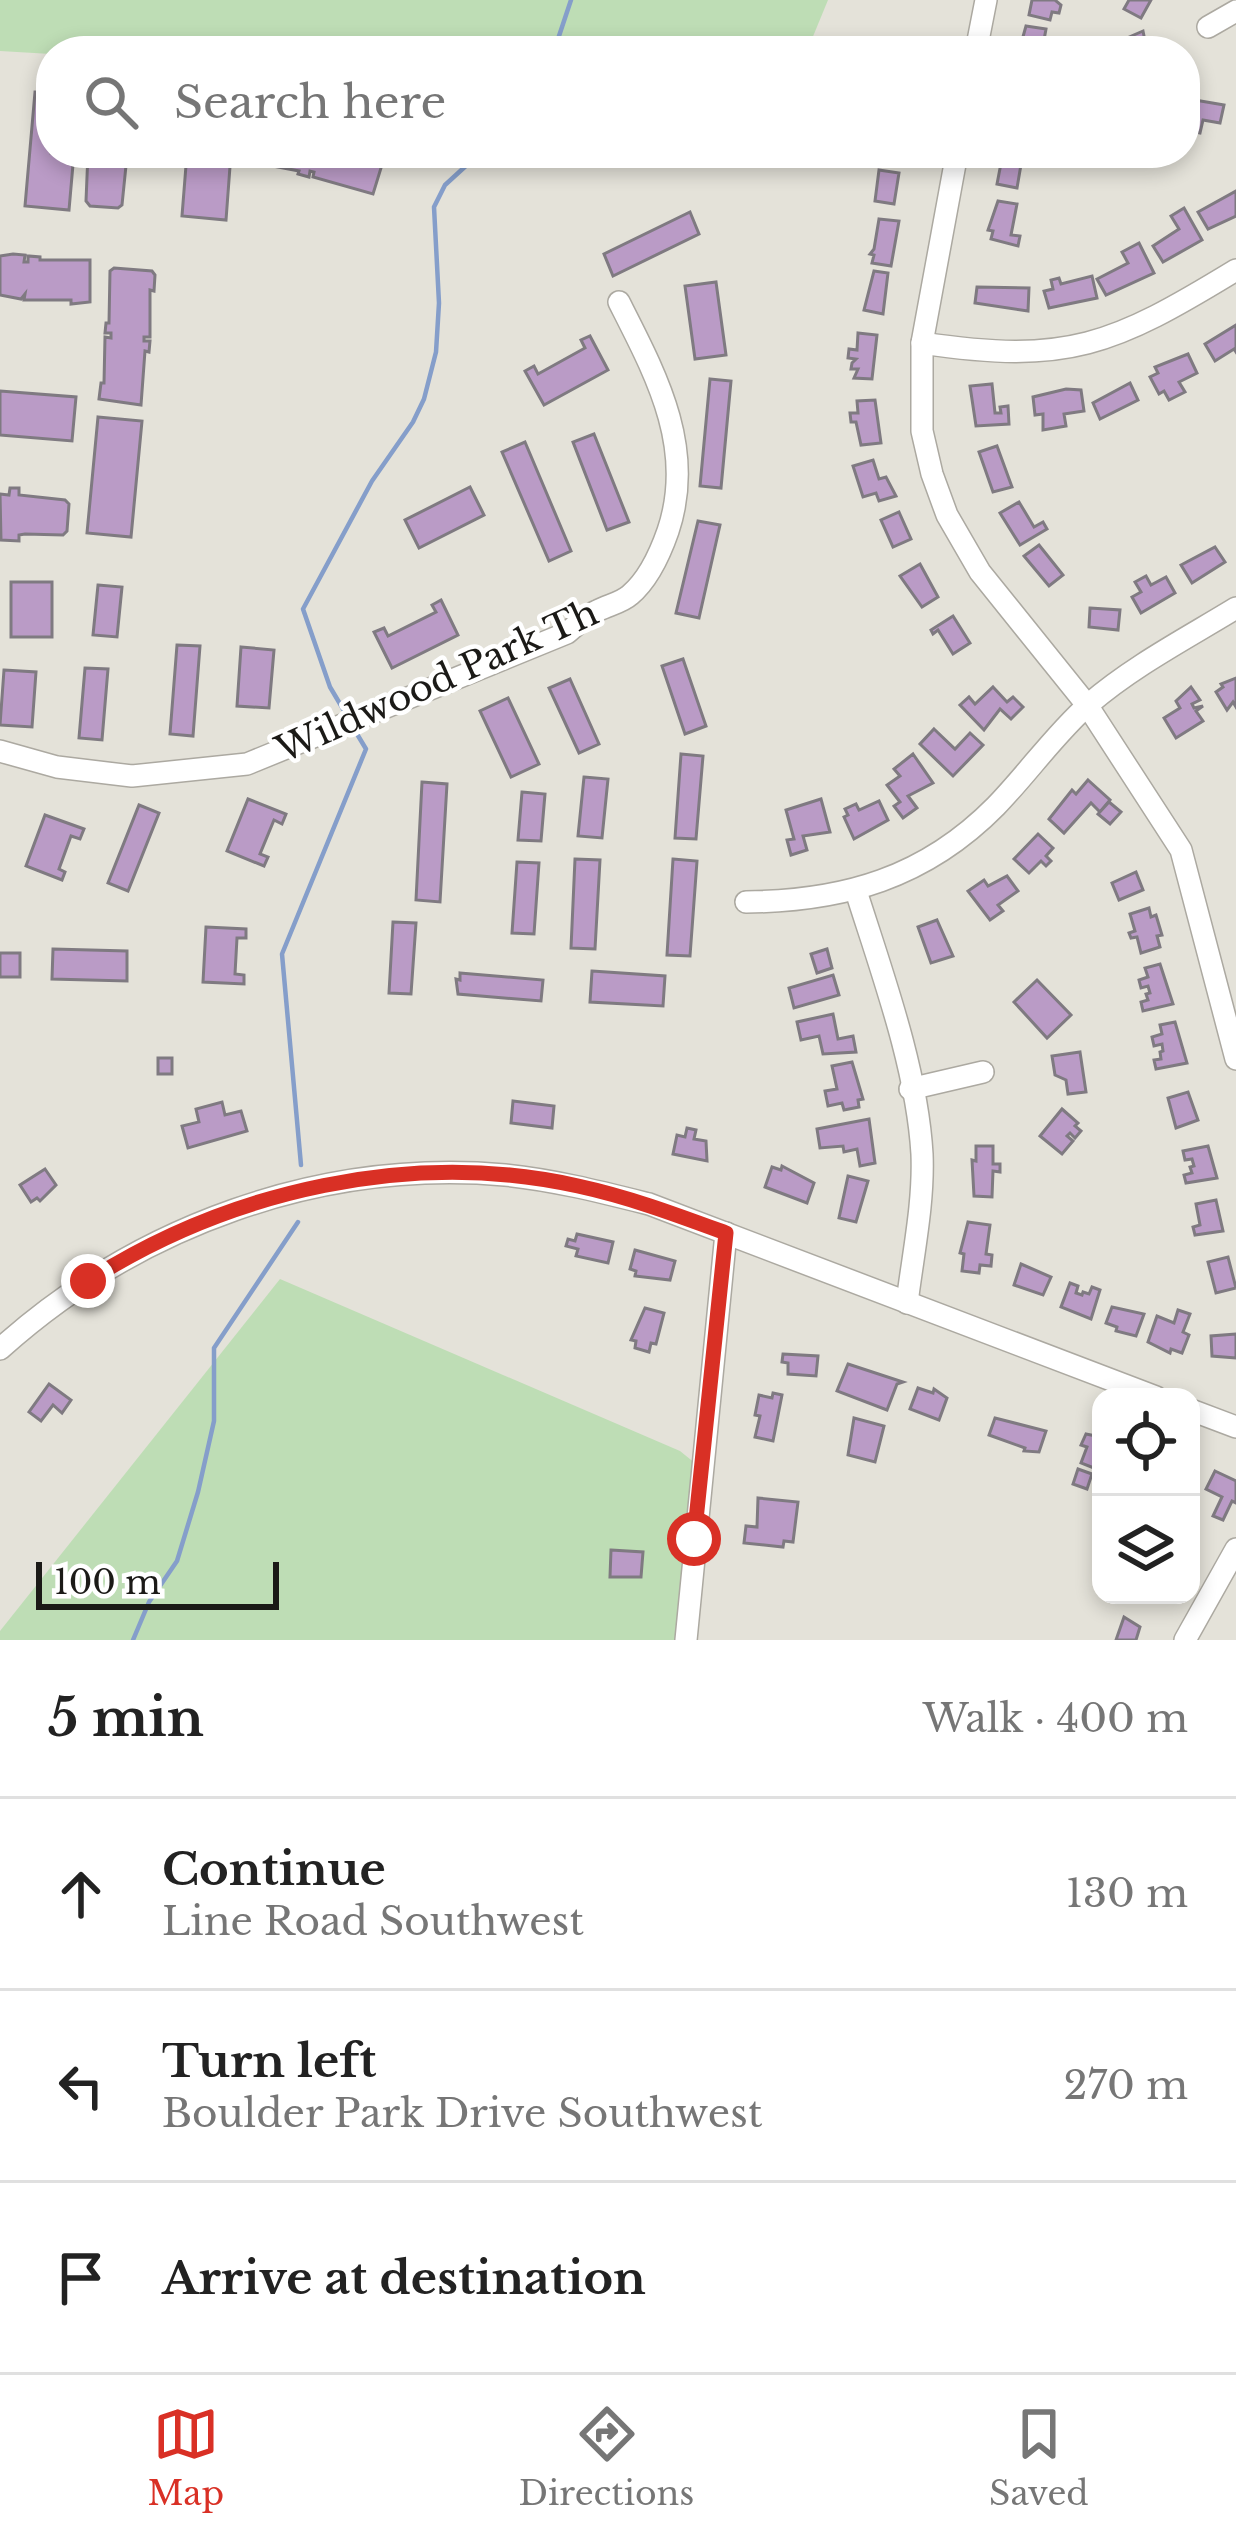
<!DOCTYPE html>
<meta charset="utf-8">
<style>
body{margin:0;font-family:"Libre Baskerville",serif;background:#f2f2f2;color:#222}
.controls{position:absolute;right:36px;bottom:36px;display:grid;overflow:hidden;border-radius:24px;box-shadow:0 6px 18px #0003}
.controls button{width:108px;height:108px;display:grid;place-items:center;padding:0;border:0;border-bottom:3px solid #e0e0e0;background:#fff;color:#222;font:60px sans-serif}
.scale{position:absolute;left:36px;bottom:30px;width:243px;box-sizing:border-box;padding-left:12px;border:6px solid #1b1a17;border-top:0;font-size:33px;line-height:42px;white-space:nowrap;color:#1b1a17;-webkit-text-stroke:9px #fff;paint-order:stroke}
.stop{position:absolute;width:36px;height:36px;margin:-27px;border:9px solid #d93025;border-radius:50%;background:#fff}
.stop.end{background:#d93025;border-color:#fff;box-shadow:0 3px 12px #0008}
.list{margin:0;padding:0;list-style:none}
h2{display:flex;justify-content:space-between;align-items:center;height:156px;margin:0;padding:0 48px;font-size:51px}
h2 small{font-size:39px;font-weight:400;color:#767676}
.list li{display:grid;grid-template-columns:78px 1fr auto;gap:36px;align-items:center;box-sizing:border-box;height:192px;padding:0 48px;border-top:3px solid #e0e0e0}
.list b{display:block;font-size:45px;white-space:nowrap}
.list p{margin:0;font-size:39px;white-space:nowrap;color:#767676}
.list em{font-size:39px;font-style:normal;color:#767676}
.icon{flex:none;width:66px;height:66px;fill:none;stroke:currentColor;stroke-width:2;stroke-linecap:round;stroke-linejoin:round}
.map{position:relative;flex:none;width:1236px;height:1640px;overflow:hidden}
.search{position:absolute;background:#fff;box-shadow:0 6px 18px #0003;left:36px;right:36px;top:36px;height:132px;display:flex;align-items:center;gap:30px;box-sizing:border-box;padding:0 42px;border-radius:48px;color:#767676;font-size:45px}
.sheet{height:732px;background:#fff}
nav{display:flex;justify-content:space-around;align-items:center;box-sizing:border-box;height:168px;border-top:3px solid #e0e0e0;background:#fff;font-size:33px;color:#767676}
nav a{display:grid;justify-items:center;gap:6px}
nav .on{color:#d93025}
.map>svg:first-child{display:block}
.green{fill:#beddb5}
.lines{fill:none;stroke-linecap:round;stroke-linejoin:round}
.stream{stroke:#859eca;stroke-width:4.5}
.building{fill:#ba9bc6;stroke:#7f7a81;stroke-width:3}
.minor-casing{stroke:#aca9a1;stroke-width:24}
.minor{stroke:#fff;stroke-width:21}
.route{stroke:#d93025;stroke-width:15}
.labels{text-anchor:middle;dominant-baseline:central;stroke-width:9;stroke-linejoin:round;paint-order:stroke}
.street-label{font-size:36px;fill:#1b1a17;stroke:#fff}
</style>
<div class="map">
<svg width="1236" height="1640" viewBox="0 0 1236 1640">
<rect width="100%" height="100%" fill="#e4e2d9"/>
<g class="green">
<polygon points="0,0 828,0 807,51 51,54 0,51"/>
<polygon points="280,1279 680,1451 706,1472 695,1640 0,1640 0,1631"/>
</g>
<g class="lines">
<g class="stream">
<polyline points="554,51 571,0"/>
<polyline points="346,714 330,687 303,609 372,481 413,422 424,399 436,352 439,303 434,207 445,185 480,153"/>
<polyline points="301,1165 282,954 366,749 354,729"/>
<polyline points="133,1640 149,1602 177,1561 198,1492 214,1421 214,1348 298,1222"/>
</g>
</g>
<g class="building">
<polygon points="1032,0 1055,0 1061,5 1059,13 1052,12 1050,20 1029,15"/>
<polygon points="1129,0 1151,0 1141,18 1124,9"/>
<polygon points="1026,26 1046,29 1042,51 1019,51"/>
<polygon points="1143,31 1147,51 1117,51 1130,46 1127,38"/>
<polygon points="35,92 51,93 51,153 74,153 69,210 25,206"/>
<polygon points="1189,99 1224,105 1220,123 1203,120 1200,133 1185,130"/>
<polygon points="88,153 127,156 122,205 118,208 90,206 86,201"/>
<polygon points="187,153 231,153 226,220 182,216"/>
<polygon points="248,153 383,153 385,155 373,194 313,177 314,172 310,171 309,177 298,174 299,171 246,161"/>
<polygon points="1003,153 1023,153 1017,188 997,184"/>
<polygon points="879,170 899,173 894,204 875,201"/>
<polygon points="1236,191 1236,216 1208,229 1198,212"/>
<polygon points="998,201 1017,204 1011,235 1020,236 1018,246 991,239 993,231 988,230"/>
<polygon points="1184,208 1202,240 1163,262 1153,246 1179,229 1171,216"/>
<polygon points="690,212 699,234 613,276 604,254"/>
<polygon points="879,219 899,221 891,266 872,263 874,255 870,254 874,249"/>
<polygon points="1139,243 1154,273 1106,295 1097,279 1128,263 1122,252"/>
<polygon points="13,254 25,255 24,262 28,262 28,256 40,257 40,260 90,260 90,302 71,304 71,300 24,300 25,294 21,299 0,295 0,256"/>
<polygon points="114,268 152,271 155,275 154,291 150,290 150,337 144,337 144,341 150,341 149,352 145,351 141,405 99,399 101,383 104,383 105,337 111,338 111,333 105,333 106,323 109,323 110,271"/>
<polygon points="874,271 888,273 883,314 864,310"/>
<polygon points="1092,276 1097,298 1049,308 1044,291 1053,289 1051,280 1059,278 1061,284"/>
<polygon points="716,282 726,355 695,359 685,286"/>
<polygon points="977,287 1029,288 1028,311 975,303"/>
<polygon points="1236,325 1236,352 1234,349 1215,361 1205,344"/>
<polygon points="858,333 877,335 872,379 854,378 858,369 851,369 852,363 856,359 848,358 849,349 857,350"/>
<polygon points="590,336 608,370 544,405 525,371 534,366 538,374 585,348 581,340"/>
<polygon points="1188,354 1197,373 1179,382 1185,392 1169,400 1164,391 1159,394 1150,377 1158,373 1155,367"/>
<polygon points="710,379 731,381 721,488 700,486"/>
<polygon points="1130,383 1138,400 1100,419 1093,403"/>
<polygon points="992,384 995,413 1001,413 1000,407 1008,406 1009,424 976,426 970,386"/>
<polygon points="1066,389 1081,390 1084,411 1064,414 1066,426 1043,430 1043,414 1035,415 1033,397"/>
<polygon points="0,391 76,397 72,441 0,435"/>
<polygon points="875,400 881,443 861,445 856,422 851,422 850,413 858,413 857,401"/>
<polygon points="98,417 142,421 131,537 87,533"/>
<polygon points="594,434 629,522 607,530 573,442"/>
<polygon points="525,442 571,551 549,561 502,452"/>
<polygon points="997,446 1012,487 993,492 979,452"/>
<polygon points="873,460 879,479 886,477 896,496 879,501 876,493 863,497 853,466"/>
<polygon points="470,487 484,515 419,548 405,520"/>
<polygon points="10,488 19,488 19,495 65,500 69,504 67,531 63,535 25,534 19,535 19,541 1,540 0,494 9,495"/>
<polygon points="1019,502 1034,527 1043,522 1047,529 1020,545 1000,513"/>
<polygon points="899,512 911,539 893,547 881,520"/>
<polygon points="698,521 720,525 699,618 676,613"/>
<polygon points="1039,545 1063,575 1049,586 1024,556"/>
<polygon points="1215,547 1225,562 1192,583 1181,565"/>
<polygon points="920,564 938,597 922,607 900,576"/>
<polygon points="1146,576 1151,585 1166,577 1175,593 1141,613 1132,597 1141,592 1135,582"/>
<rect x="11" y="582" width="41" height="55"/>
<polygon points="98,585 122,587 117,637 93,635"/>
<polygon points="441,600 458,635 392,668 374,632 384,628 388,636 436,612 432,605"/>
<polygon points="1090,608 1120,610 1118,630 1089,627"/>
<polygon points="953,616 970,643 953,654 938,630 933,634 931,630"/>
<polygon points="177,645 200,646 193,736 170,734"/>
<polygon points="241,647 274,650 269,708 237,706"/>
<polygon points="683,659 706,726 685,734 662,666"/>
<polygon points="85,668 108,669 102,740 79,738"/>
<polygon points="4,670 36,672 32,727 0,725"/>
<polygon points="1236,678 1236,707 1233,702 1227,710 1216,692 1223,687 1221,684"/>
<polygon points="570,679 599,744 579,753 549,688"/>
<polygon points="993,687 1007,702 1013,697 1023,707 1011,719 1000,709 984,730 960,705 969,697 975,704"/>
<polygon points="1191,687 1200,700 1192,704 1194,708 1203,706 1196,711 1203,721 1176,738 1164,718 1180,708 1176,701"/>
<polygon points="508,698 539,764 511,777 480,711"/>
<polygon points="934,729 955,749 970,733 983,745 953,776 920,744"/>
<polygon points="681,754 703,756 696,839 675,838"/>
<polygon points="913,754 933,783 908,796 917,808 903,818 894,806 900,802 887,785 900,776 894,769"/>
<polygon points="584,777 608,779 602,838 578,836"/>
<polygon points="1088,780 1110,800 1100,812 1091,803 1064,833 1049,819 1072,790 1076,794"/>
<polygon points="422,782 447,784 440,902 416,900"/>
<polygon points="522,792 545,794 541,841 518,840"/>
<polygon points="248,799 286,814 282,824 274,820 260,854 268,857 264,866 227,851"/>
<polygon points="821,799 830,832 803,836 807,850 791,855 787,840 794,839 786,810"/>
<polygon points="879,801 888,820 854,839 844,817 848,815 845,809 856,804 859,810"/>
<polygon points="1109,802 1121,812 1110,824 1098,814"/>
<polygon points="139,805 159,813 128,891 108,883"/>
<polygon points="45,815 84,829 80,839 71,836 59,869 65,872 62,880 26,866"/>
<polygon points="1038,834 1053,848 1046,856 1051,861 1046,866 1041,861 1029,873 1014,859"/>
<polygon points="575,859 600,860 595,949 571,948"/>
<polygon points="673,859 697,861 690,956 667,955"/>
<polygon points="517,862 539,863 534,934 512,933"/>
<polygon points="1136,872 1143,890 1119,900 1112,883"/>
<polygon points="1007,876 1018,891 998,905 1003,911 990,920 968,891 984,880 988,886"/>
<polygon points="1149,908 1151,917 1156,915 1162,935 1157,936 1160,947 1141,953 1137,937 1131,938 1129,933 1135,931 1130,914"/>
<polygon points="937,920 953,956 931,963 918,927"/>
<polygon points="393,922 416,923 411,994 389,993"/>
<polygon points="206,927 246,929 246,938 237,938 235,974 244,975 244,984 203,982"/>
<polygon points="53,949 127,951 127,981 52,979"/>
<polygon points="827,949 832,968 817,973 811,954"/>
<rect x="0" y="953" width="20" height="24"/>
<polygon points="1160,964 1173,1004 1143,1011 1141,1002 1148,1000 1146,994 1150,993 1148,986 1141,988 1139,980 1148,977 1145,968"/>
<polygon points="592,971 665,976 663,1006 590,1002"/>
<polygon points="460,973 543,980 541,1001 458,994 456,979 460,980"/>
<polygon points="833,975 839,995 794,1008 789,988"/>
<polygon points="1037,980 1071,1015 1047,1038 1014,1002"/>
<polygon points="833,1014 838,1039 853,1036 856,1052 823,1054 819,1036 801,1040 797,1022"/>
<polygon points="1175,1022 1187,1063 1156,1069 1154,1060 1161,1059 1160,1052 1163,1051 1162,1044 1154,1046 1152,1037 1162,1034 1160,1025"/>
<polygon points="1080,1052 1086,1092 1068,1094 1066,1080 1055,1075 1052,1056"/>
<rect x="158" y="1058" width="14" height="16"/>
<polygon points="852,1062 863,1099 858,1100 859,1107 844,1110 842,1103 828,1106 825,1091 837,1089 832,1066"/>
<polygon points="1188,1092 1198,1120 1176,1128 1168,1098"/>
<polygon points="513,1101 554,1106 552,1128 511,1123"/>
<polygon points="222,1102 225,1115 241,1111 247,1131 188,1148 182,1126 199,1122 196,1109"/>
<polygon points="1062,1109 1078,1123 1075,1126 1081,1131 1075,1138 1070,1133 1067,1136 1073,1141 1062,1154 1040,1136"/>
<polygon points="869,1119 875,1163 860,1166 857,1149 844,1152 843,1146 820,1148 817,1129"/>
<polygon points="687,1128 696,1130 694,1139 706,1141 707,1161 673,1154 677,1135 685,1137"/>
<polygon points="976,1146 993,1146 993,1164 1000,1164 1000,1172 993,1171 992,1197 974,1196 972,1160 976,1161"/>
<polygon points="1208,1146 1217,1178 1186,1183 1184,1175 1192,1173 1190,1167 1194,1166 1192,1159 1185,1160 1183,1151"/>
<polygon points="782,1166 814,1183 807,1203 765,1187 772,1167 781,1170"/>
<polygon points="45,1169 56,1185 40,1201 37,1198 31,1202 20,1185"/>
<polygon points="848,1176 868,1181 856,1222 839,1218"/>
<polygon points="1216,1200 1223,1231 1195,1235 1193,1227 1200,1225 1196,1204"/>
<polygon points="968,1222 990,1225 986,1254 992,1255 991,1266 980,1265 979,1273 962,1271 964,1254 960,1253"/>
<polygon points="577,1234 613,1242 608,1263 576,1256 578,1249 566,1246 568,1239 575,1241"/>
<polygon points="635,1250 675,1261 670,1280 635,1276 636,1271 630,1269"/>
<polygon points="1228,1257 1236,1288 1216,1293 1208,1262"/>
<polygon points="1021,1264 1051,1277 1043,1295 1014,1285"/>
<polygon points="1070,1283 1078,1286 1076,1293 1082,1295 1083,1292 1089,1294 1092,1287 1100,1290 1091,1319 1061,1307"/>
<polygon points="1112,1307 1144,1314 1136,1336 1116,1331 1117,1327 1106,1323"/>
<polygon points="645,1308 664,1313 656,1344 651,1343 649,1352 635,1348 636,1341 631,1340"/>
<polygon points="1178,1310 1190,1314 1183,1332 1189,1335 1182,1353 1171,1349 1170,1353 1148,1342 1157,1316 1174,1323"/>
<polygon points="1236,1334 1236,1358 1212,1356 1211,1336"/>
<polygon points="783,1354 818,1356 816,1376 788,1374 788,1363 782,1362"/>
<polygon points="848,1364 903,1382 897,1384 887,1410 837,1391"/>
<polygon points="49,1384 71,1400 62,1413 53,1405 41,1421 29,1412"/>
<polygon points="918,1388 933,1393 934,1389 947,1398 939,1420 910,1409"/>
<polygon points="773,1393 782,1395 773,1441 755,1437 760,1416 755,1415 759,1395 772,1398"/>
<polygon points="854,1418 884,1426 875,1462 848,1455"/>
<polygon points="995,1418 1046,1431 1039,1452 1024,1451 1025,1448 989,1435"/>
<polygon points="1086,1434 1101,1437 1099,1470 1081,1463 1087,1447 1081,1445"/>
<polygon points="1078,1469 1092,1474 1087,1489 1073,1484"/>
<polygon points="1215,1471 1236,1481 1236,1503 1232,1501 1223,1520 1213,1516 1222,1497 1206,1489"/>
<polygon points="758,1498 798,1502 793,1542 784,1541 783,1547 744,1543 746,1526 757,1527"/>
<polygon points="611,1550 643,1552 641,1577 610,1577"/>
<polygon points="1124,1617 1140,1627 1136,1640 1116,1640"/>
</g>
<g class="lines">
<g class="minor-casing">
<g id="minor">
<polyline points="1208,27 1236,11"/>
<polyline points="976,51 986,0"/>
<polyline points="957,153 922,343 922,431 932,474 947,515 980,572 1087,705 1181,850 1236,1059"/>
<path d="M922,343C1068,365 1113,345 1236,270"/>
<path d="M0,751L57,767L132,776L247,764L567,633C576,625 586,616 597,611C608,605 621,603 630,595C649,579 660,554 668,531C696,448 656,375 619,302"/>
<path d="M856,891C882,973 917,1068 922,1154C924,1203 913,1254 907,1303"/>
<path d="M746,902C844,901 925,878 996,806C1028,773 1055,734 1089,704C1133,666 1187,638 1236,608"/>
<polyline points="910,1089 983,1072"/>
<path d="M0,1349C137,1226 320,1159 505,1175C554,1180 601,1192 649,1204L1156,1397"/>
<polyline points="1191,1410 1236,1427"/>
<polyline points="686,1640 726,1233"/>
<polyline points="1185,1640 1236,1549"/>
</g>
</g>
<use href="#minor" class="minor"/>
</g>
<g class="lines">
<path class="route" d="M88,1281C230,1190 412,1149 578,1186C629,1197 677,1215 726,1233L694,1539"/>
</g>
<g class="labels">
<g class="street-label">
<text transform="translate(437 681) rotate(-24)">Wildwood Park Th</text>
</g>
</g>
</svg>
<div class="controls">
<button><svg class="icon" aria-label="locate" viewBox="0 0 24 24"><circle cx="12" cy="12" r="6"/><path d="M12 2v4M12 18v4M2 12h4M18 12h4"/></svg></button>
<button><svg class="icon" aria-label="layers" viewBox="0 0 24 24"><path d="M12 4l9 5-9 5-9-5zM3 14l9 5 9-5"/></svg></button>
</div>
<div class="scale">100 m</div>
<div class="stop" style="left:694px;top:1539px"></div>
<div class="stop end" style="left:88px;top:1281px"></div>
<div class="search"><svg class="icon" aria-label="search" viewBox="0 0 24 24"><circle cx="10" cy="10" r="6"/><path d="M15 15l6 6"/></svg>Search here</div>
</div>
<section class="sheet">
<h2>5 min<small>Walk · 400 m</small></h2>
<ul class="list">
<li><svg class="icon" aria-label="ahead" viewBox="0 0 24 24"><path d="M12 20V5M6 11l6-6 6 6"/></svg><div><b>Continue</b><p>Line Road Southwest</p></div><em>130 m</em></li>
<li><svg class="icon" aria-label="left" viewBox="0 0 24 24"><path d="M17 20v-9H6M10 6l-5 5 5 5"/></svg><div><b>Turn left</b><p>Boulder Park Drive Southwest</p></div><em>270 m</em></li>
<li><svg class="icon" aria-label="arrive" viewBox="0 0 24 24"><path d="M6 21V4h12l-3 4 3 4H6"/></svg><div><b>Arrive at destination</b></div></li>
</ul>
</section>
<nav>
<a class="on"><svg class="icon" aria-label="map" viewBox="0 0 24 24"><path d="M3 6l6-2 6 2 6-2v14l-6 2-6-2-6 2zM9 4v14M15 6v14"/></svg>Map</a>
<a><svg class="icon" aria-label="directions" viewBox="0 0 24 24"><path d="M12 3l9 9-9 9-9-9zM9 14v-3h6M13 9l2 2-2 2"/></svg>Directions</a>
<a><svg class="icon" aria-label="saved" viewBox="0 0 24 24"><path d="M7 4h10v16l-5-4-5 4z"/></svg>Saved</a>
</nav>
